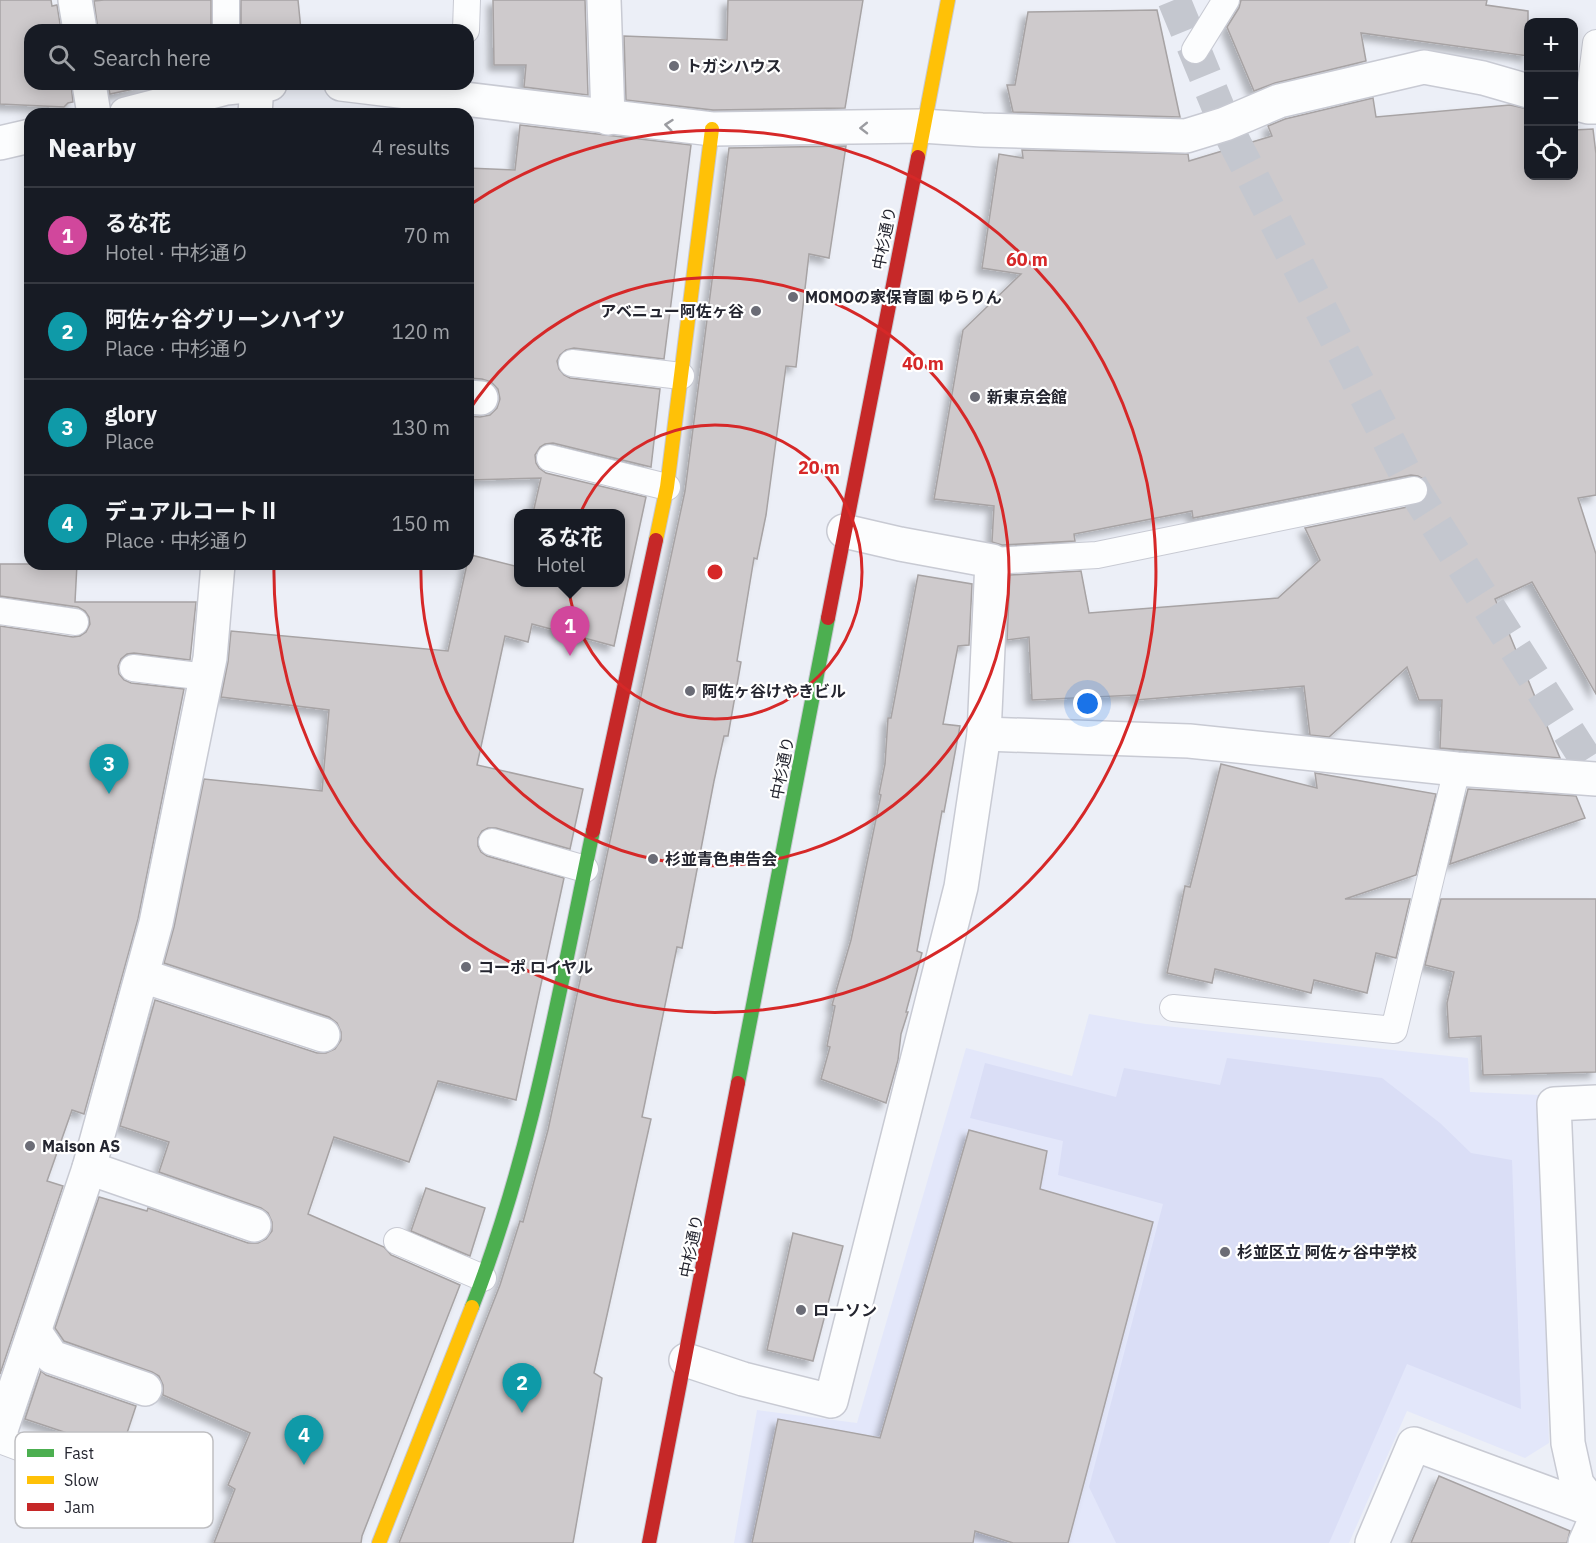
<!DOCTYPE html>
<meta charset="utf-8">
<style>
body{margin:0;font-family:"IBM Plex Sans","Noto Sans JP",sans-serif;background:#242831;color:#f1f3f6}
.controls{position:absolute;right:18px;top:18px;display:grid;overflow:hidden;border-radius:12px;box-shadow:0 3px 15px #0003}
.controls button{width:54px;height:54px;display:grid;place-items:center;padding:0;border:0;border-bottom:2px solid #363941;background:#171b24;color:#f1f3f6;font:30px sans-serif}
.you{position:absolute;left:1088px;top:704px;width:21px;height:21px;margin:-15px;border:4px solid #fff;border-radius:50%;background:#1a73e8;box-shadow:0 0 0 9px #1a73e833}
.badge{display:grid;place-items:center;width:39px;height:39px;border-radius:50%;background:#6b6c76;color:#fff;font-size:20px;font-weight:700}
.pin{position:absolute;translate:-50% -50px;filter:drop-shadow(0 2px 3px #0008)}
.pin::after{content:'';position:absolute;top:32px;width:21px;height:18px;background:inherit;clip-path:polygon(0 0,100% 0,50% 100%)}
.popup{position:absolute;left:514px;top:509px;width:111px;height:78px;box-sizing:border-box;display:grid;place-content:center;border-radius:12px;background:#171b24;filter:drop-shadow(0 2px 4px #0005);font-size:20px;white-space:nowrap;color:#9ea1a6}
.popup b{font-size:22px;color:#f1f3f6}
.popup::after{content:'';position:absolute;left:50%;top:100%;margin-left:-12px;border:12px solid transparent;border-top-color:#171b24}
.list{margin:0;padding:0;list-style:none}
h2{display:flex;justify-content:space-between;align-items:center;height:78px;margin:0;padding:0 24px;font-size:26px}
h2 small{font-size:20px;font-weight:400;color:#9ea1a6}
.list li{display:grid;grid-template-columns:39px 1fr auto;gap:18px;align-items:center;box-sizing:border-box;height:96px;padding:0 24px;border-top:2px solid #363941}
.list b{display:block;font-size:22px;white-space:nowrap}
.list p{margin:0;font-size:20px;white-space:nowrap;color:#9ea1a6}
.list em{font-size:20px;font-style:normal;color:#9ea1a6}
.icon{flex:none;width:33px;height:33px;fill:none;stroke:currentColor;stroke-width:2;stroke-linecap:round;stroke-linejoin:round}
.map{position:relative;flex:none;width:1596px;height:1543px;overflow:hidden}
.search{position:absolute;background:#171b24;box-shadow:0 3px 15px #0003;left:24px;top:24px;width:450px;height:66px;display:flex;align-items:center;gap:15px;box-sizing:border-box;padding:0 21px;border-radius:18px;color:#9ea1a6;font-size:22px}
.panel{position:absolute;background:#171b24;box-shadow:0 3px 15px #0003;left:24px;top:108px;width:450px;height:462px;border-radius:18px}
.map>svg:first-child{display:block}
.built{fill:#e3e7fa}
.pitch{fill:#dadef6}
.building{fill:#cecacc;stroke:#a7a3a4;stroke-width:1.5;filter:url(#shadow)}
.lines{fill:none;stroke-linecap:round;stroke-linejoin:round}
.street-tunnel{stroke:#c4c7cf;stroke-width:33;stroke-dasharray:33 16;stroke-linecap:butt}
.lane-casing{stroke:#c8cad3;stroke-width:28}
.street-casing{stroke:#c8cad3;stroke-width:36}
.fast-casing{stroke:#c8cad3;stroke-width:16}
.slow-casing{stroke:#c8cad3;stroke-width:16}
.jam-casing{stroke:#c8cad3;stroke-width:16}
.lane{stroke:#fcfdfe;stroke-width:26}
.street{stroke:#fcfdfe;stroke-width:33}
.fast{stroke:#4caf50;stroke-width:14}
.slow{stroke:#ffc107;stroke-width:14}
.jam{stroke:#c62828;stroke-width:14}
.oneway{stroke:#9b9ca1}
.ring{fill:none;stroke:#d62828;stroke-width:3}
.poi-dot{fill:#6b6c76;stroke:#fff;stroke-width:2}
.labels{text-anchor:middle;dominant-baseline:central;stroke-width:4.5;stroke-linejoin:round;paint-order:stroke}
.poi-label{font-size:16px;font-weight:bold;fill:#252630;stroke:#fff;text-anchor:start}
.street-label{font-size:16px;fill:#252630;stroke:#fff}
.key{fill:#fff;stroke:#bebec1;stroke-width:1.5}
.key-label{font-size:16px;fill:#252630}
.centre{fill:#d62828;stroke:#fff;stroke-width:3}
.ring-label{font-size:18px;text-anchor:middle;font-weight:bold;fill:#d62828;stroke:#fff;stroke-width:4.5;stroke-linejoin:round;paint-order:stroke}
</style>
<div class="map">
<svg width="1596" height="1543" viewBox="0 0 1596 1543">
<defs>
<filter id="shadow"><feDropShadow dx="-5.5" dy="5.5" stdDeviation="3" flood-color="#0004"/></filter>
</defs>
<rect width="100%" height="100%" fill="#eceff7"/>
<polygon class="built" points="1089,1014 1146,1024 1468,1058 1470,1092 1539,1095 1549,1443 1525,1458 1407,1411 1349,1543 734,1543 757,1410 857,1423 966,1048 1072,1076"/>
<polygon class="pitch" points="1227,1058 1382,1078 1440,1123 1471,1153 1512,1160 1521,1409 1407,1364 1329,1543 1116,1543 1089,1487 1163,1204 1058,1175 1063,1141 970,1118 985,1063 1116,1097 1124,1068 1220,1085"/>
<g class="building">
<polygon points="0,0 51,0 52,6 57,5 61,30 30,30 30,84 71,84 73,102 68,103 64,107 0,104"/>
<polygon points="104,0 211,0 211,30 98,30 94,1"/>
<polygon points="241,0 298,0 301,30 241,30"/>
<polygon points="493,0 585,0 588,95 524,87 526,65 494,65"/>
<polygon points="728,0 863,0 845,108 713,110 626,100 624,36 727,40"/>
<polygon points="1241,0 1487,0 1486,5 1528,11 1528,56 1361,33 1366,61 1275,83 1254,91 1227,27 1239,8"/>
<polygon points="1157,10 1180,117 1013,112 1007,85 1015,85 1028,12"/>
<polygon points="108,84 157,84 110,94"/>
<polygon points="1373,98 1376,117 1510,105 1528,109 1528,176 1574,176 1574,130 1593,129 1596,154 1596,495 1578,498 1596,554 1596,694 1532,582 1495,599 1560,758 1440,748 1442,700 1419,700 1407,667 1329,737 1310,735 1304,686 1136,700 1136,695 1032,700 1029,637 1007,640 1010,575 1081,571 1089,613 1278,598 1320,560 1305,528 1417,505 1424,501 1428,494 1429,488 1425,480 1418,476 1411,475 1193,518 1192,511 1074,534 1075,541 1002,545 992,542 994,506 934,499 963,330 1021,274 982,268 999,154 1023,158 1022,150 1188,154 1189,161 1272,136 1268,126 1285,119"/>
<polygon points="520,125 691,145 664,359 574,348 566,350 560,355 557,361 559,369 564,375 570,378 660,389 651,467 553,443 545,444 540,447 535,455 536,463 539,468 546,473 646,497 614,646 532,624 528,642 505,636 477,765 583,789 570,849 496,828 488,828 482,831 478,838 478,846 481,852 487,856 564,878 516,1100 438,1081 409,1162 334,1137 308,1214 384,1247 391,1255 460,1285 362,1536 361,1543 214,1543 235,1489 228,1485 250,1433 163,1395 163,1385 159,1376 152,1372 64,1341 55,1328 99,1197 147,1211 148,1208 248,1243 258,1243 266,1239 272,1231 272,1222 268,1213 261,1208 159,1172 169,1142 120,1126 155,1000 317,1053 326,1053 335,1049 341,1040 341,1032 337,1023 329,1017 164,963 174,927 204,779 322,791 329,710 221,697 228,662 231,631 448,651 467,564 469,564 471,555 519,567 519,582 621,582 621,513 533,513 541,478 468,480 468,416 480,417 490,415 497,408 500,399 498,389 491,382 482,379 468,378 468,168 515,170"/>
<polygon points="846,146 829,258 809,254 796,367 786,366 766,515 757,559 754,558 737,661 741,662 728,736 724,736 714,781 682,948 677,947 642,1117 651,1119 594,1373 602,1378 573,1543 399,1543 500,1285 520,1221 523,1222 548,1130 685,491 729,148"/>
<polygon points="0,564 77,564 75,602 196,602 190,660 134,653 127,654 121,659 118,666 119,674 124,680 131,683 184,689 138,919 84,1114 72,1110 47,1181 63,1186 0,1374 0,626 73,637 80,636 86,632 90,624 89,617 85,611 78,607 0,596"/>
<polygon points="918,575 972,584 969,645 958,646 943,724 960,726 944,812 942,811 917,951 922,953 906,1012 908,1012 901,1034 898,1060 886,1103 821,1079 830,1047 827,1046 835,1006 832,1005 851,940 881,795 879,794 885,764 888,718 891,718"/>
<polygon points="1221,764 1317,788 1315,773 1436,794 1416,875 1345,899 1410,899 1396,958 1376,953 1367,993 1314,980 1311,993 1215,969 1212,983 1167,973 1185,886 1190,887"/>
<polygon points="1468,789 1576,796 1585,818 1450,864"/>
<polygon points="1441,899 1596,899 1596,1072 1483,1075 1481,1036 1449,1038 1447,1003 1454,972 1425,965"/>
<polygon points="969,1130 1047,1151 1040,1189 1153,1222 1068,1543 1013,1543 975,1531 973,1543 752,1543 778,1419 880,1438"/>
<polygon points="426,1188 485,1208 470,1256 411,1231"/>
<polygon points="793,1233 843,1246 813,1361 767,1350"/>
<polygon points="41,1371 46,1375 136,1406 121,1451 25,1419"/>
<polygon points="1439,1476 1570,1531 1567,1543 1411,1543"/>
</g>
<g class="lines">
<polyline class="street-tunnel" points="1174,0 1225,124 1414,490 1596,775"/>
<g class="lane-casing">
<g id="lane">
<polyline points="226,0 226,30"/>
<polyline points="466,30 467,0"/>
<polyline points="1195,50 1226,0"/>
<polyline points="1588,107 1596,43"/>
<polyline points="572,363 681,376"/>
<polyline points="550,458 667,487"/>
<polyline points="992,561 1097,555 1414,490"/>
<polyline points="0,611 75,622"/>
<polyline points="133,668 206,677"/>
<polyline points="492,842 585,869"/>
<polyline points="1173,1008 1394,1030 1457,769"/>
<polyline points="397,1241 483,1278"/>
<polyline points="0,1440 117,1484"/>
</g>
</g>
<g class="street-casing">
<g id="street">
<polyline points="75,0 80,30"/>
<polyline points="604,0 608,118"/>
<polyline points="89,84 94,114"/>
<polyline points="341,84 712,129 922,126 982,130 1186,136 1225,124 1279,101 1424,67 1483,78 1528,91"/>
<polyline points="1574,103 1588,107 1596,107"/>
<polyline points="126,114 226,88 270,84"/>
<polyline points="255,114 257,85"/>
<polyline points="0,143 30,136"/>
<polyline points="468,397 481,398"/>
<polyline points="984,734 1189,741 1457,769 1596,779"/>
<polyline points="143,976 323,1035"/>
<polyline points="1596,1102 1554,1104 1568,1443 1577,1484 1596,1508"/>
<polyline points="89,1168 254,1225"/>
<polyline points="35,1332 52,1357 145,1389"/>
<polyline points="686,1360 743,1379 831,1401 961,887 984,734 992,561 900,544 844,531"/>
<polyline points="0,1433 89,1168 156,923 210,658 218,564"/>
<polyline points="1372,1543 1414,1444 1596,1511"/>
<polyline points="1585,1543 1596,1518"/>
</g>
</g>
<g class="fast-casing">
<g id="fast">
<polyline points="738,1083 828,618"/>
<path d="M472,1307C532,1154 559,991 593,831"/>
</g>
</g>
<g class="slow-casing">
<g id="slow">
<polyline points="918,157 948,0"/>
<polyline points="656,540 667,487 712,129"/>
<polyline points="379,1543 472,1307"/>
</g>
</g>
<g class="jam-casing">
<g id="jam">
<polyline points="828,618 918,157"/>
<polyline points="593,831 656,540"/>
<polyline points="649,1543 738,1083"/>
</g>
</g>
<use href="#lane" class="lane"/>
<use href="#street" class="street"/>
<use href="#fast" class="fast"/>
<use href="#slow" class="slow"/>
<use href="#jam" class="jam"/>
</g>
<defs><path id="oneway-chevron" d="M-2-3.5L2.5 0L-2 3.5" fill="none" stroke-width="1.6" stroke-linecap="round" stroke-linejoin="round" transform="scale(1.5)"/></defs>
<g class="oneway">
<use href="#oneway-chevron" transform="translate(669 125) rotate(-174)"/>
<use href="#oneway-chevron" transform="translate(864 128) rotate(179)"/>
</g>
<g class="ring">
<circle cx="715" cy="572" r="147"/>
<path d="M468 412A294 294 0 1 1 421 564"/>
<path d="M468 206A441 441 0 1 1 274 564"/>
</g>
<g class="poi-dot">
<circle cx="674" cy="66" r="6"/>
<circle cx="793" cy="297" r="6"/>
<circle cx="756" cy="311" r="6"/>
<circle cx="975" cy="397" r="6"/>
<circle cx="690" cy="691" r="6"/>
<circle cx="653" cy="859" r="6"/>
<circle cx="466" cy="967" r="6"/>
<circle cx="30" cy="1146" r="6"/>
<circle cx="1225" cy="1252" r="6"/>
<circle cx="801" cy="1310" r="6"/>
</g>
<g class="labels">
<g class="poi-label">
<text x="686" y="66">トガシハウス</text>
<text x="805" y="297">MOMOの家保育園 ゆらりん</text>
<text x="744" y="311" text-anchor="end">アベニュー阿佐ヶ谷</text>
<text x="987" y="397">新東京会館</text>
<text x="702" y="691">阿佐ヶ谷けやきビル</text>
<text x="665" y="859">杉並青色申告会</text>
<text x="478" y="967">コーポ ロイヤル</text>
<text x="42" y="1146">Maison AS</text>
<text x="1237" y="1252">杉並区立 阿佐ヶ谷中学校</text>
<text x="813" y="1310">ローソン</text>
</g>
<g class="street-label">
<text transform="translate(884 238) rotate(-79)">中杉通り</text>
<text transform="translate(782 768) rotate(-79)">中杉通り</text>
<text transform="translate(691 1246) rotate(-79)">中杉通り</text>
</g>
</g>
<rect x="15" y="1432" width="198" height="96" rx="9" class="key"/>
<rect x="27" y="1449" width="27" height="8" fill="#4caf50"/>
<rect x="27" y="1476" width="27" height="8" fill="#ffc107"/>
<rect x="27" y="1503" width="27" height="8" fill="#c62828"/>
<g class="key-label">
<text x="64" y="1459">Fast</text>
<text x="64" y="1486">Slow</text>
<text x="64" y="1513">Jam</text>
</g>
<circle cx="715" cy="572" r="9" class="centre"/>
<g class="ring-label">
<text x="1027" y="266">60 m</text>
<text x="923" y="370">40 m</text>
<text x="819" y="474">20 m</text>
</g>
</svg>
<div class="controls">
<button>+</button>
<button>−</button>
<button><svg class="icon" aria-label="locate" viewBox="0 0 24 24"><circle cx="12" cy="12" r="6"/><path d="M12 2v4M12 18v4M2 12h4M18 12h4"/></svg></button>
</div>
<div class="you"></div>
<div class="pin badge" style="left:570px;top:656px;background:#d1479c">1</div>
<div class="popup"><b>るな花</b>Hotel</div>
<div class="pin badge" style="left:522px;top:1413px;background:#0f9aa8">2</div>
<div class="pin badge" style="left:109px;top:794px;background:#0f9aa8">3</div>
<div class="pin badge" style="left:304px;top:1465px;background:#0f9aa8">4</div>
<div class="search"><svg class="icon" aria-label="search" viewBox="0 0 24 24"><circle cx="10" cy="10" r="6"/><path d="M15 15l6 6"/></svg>Search here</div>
<section class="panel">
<h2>Nearby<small>4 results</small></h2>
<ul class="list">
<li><span class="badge" style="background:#d1479c">1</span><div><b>るな花</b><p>Hotel · 中杉通り</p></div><em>70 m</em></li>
<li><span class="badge" style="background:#0f9aa8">2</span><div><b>阿佐ヶ谷グリーンハイツ</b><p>Place · 中杉通り</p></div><em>120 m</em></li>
<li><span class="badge" style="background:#0f9aa8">3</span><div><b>glory</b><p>Place</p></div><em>130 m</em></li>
<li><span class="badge" style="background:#0f9aa8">4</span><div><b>デュアルコートⅡ</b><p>Place · 中杉通り</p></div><em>150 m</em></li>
</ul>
</section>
</div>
